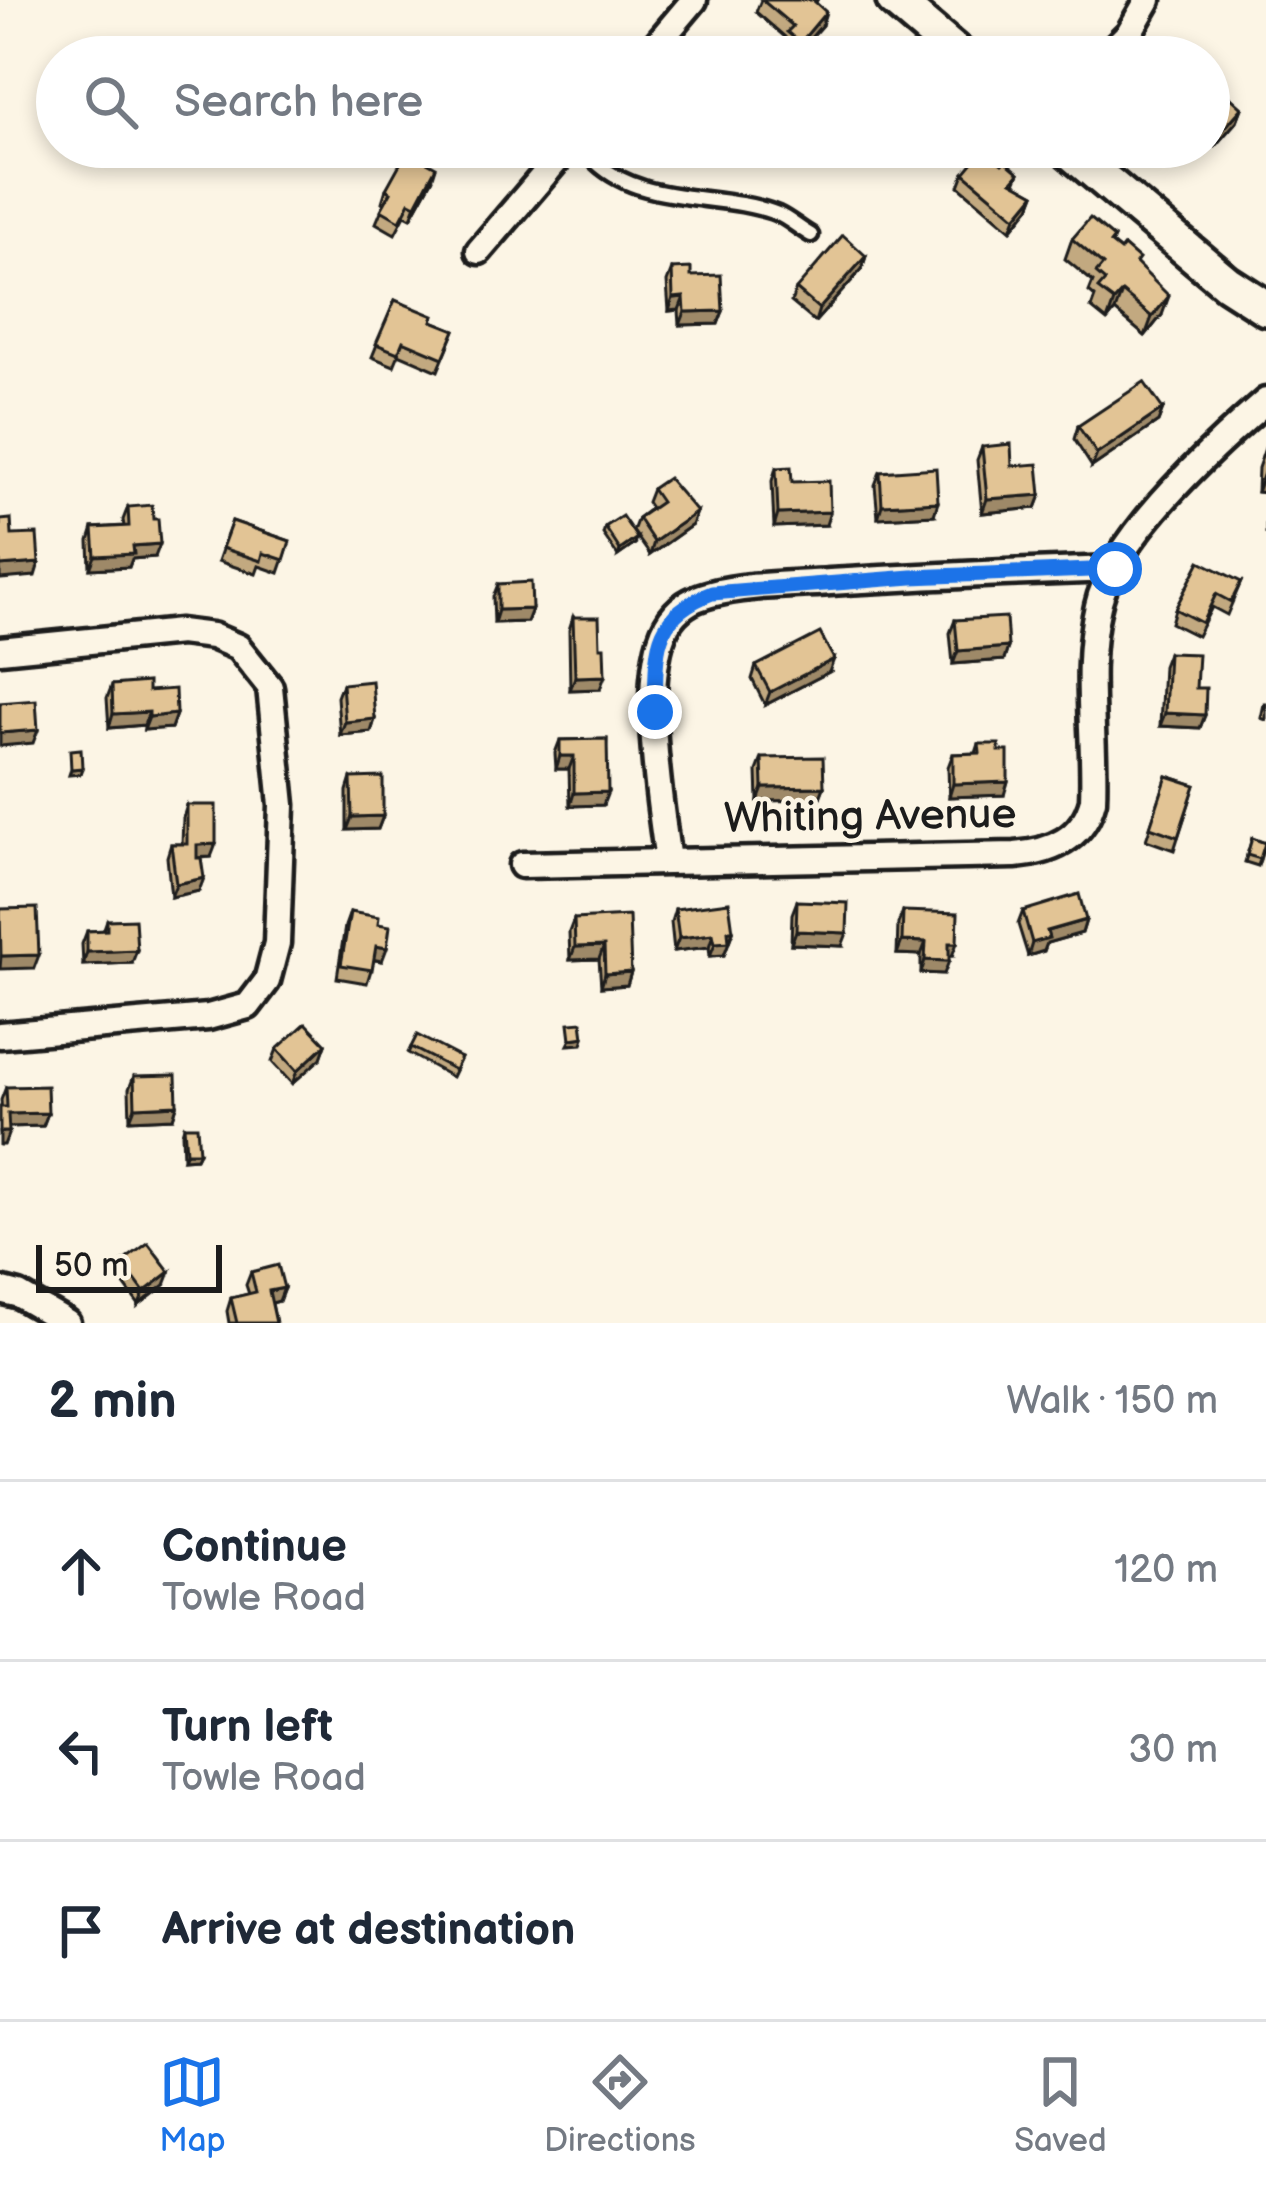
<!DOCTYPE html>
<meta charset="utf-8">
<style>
body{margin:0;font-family:"Balsamiq Sans",sans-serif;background:#f2f2f3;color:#1f2937}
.scale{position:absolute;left:36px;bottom:30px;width:186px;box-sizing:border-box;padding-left:12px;border:6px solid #1c1c1c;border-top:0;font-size:33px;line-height:42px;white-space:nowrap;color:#1c1c1c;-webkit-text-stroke:9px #fcf5e5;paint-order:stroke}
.stop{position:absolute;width:36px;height:36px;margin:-27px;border:9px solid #1a73e8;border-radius:50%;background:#fff}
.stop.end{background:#1a73e8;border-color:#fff;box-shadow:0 3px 12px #0008}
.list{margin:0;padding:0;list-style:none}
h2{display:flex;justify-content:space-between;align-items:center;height:156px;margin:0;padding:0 48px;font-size:51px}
h2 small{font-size:39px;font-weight:400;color:#747a83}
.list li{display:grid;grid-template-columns:78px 1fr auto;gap:36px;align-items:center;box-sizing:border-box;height:180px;padding:0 48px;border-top:3px solid #e0e1e3}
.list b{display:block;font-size:45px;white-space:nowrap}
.list p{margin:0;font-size:39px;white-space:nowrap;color:#747a83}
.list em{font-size:39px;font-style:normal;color:#747a83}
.icon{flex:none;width:66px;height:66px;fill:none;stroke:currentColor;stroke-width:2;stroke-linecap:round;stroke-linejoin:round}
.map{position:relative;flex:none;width:1266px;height:1323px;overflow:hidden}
.search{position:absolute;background:#fff;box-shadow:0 6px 18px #0003;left:36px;right:36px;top:36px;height:132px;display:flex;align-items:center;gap:30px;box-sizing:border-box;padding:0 42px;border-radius:66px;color:#747a83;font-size:45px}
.sheet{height:696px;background:#fff}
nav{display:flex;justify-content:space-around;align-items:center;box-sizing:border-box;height:168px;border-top:3px solid #e0e1e3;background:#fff;font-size:33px;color:#747a83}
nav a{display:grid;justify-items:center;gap:6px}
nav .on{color:#1a73e8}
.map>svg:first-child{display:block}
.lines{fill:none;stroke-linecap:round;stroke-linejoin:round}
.lane-casing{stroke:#1c1c1c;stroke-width:21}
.street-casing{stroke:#1c1c1c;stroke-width:33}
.secondary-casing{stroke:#1c1c1c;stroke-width:42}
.lane{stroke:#fcf5e5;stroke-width:12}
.street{stroke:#fcf5e5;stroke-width:24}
.secondary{stroke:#fcf5e5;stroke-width:33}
.wall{fill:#c2a980;stroke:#1c1c1c;stroke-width:3}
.shaded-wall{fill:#9e8968;stroke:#1c1c1c;stroke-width:3}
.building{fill:#e2c495;stroke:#1c1c1c;stroke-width:3}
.route{stroke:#1a73e8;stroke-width:15}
.labels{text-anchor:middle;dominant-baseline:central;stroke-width:9;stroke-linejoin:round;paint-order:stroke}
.street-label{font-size:42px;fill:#1c1c1c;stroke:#fcf5e5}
</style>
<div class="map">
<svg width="1266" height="1323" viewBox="0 0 1266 1323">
<rect width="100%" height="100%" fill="#fcf5e5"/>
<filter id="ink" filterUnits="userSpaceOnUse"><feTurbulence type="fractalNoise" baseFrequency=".00833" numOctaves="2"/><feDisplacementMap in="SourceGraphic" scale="24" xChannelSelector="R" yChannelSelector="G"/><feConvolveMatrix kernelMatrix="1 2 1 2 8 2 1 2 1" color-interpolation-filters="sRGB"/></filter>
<g filter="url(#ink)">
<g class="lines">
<g class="lane-casing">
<path id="lane" d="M595,147L596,162C644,207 720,191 778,214C789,219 800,229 811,235"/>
</g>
<g class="street-casing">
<g id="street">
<polyline points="646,57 694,0"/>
<polyline points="1105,57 1129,33 1148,0"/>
<polyline points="479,251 568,147"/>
<polyline points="0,650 180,632 212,636 238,647 270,687 282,805 277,943 267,981 248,1006 208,1017 0,1035"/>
<path d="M668,861C660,802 639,677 667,625C677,607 692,599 711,594C748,584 791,585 830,582C925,576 1020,572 1115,569"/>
<path d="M522,865L1015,855C1052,852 1083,839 1093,800C1096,737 1083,668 1098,606C1113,538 1214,446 1266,401"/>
<polyline points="0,1290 19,1295 67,1323"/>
</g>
</g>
<g class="secondary-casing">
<g id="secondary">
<polyline points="894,0 961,57"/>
<polyline points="1065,147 1227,283 1266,308"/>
</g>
</g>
<use href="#lane" class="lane"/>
<use href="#street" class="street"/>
<use href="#secondary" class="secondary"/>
</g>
<g class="wall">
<polygon points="761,0 817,0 816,3 822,25 795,56 782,46 785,37 756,12"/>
<polygon points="1209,62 1213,82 1242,108 1237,121 1215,146 1209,141"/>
<polygon points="1002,164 1019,173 1015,183 1035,194 1030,207 1011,230 959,186 964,173"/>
<polygon points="432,180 411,218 405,215 395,234 376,223 384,204 382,202 386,189"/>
<polygon points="1114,238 1112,244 1137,265 1162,315 1145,336 1115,311 1107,321 1091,308 1095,297 1089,292 1093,282 1065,259 1072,239"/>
<polygon points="866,256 862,269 815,322 791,302 796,289"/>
<polygon points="672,269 691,276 723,311 718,324 680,325 679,310 669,311 667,282"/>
<polygon points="395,300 432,321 455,330 438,371 399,354 394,366 372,357"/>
<polygon points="1163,409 1158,422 1092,467 1074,439 1078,426"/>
<polygon points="982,447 1012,466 1041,495 1036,508 982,513 977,460"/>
<polygon points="1265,448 1266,448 1266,535 1266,493 1257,492 1258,468"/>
<polygon points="776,468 792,482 826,525 774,527 772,481"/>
<polygon points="880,472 934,515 878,518 875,485"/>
<polygon points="652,489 697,512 692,525 650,555 633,531 638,518 651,508 647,502"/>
<polygon points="128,507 155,557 132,559 129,567 90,569 89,541 93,528 124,526 123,520"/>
<polygon points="232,521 290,541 279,573 259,566 256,574 218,561"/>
<polygon points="605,527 635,544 618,556 603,534"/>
<polygon points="1241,582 1227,615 1212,607 1197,636 1171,623 1175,609"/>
<polygon points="498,584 532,609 527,622 494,623 493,597"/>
<polygon points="573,617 600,689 570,690 569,630"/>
<polygon points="955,620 1008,647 1004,660 953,664 950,633"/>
<polygon points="1168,653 1196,688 1205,715 1200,728 1160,726 1163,666"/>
<polygon points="756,666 829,672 765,705 752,679"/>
<polygon points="342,684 375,719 371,732 340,735 337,697"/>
<polygon points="112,685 148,691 176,714 171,728 144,730 144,725 109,728 107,698"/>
<polygon points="607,739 603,805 570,806 569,769 556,769 555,753 560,740"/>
<polygon points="979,744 999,751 1004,795 949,797 948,767 953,754 976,753"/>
<polygon points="762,758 824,787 819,800 758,801 757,771"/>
<polygon points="1167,776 1195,785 1174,850 1146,840"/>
<polygon points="351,778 383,816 378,829 347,830 347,791"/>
<polygon points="187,805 211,857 200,858 199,891 171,897 167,857 171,844 182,844 183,818"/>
<polygon points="1252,838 1265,843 1258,866 1245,862"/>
<polygon points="797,901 842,946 791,944 792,914"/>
<polygon points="675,909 733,931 724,955 710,956 709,947 674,951 671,922"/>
<polygon points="903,911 952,956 949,956 944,974 921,973 921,955 897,954 898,924"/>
<polygon points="1023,911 1086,920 1082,933 1047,943 1044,951 1028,956 1018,924"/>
<polygon points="350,912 378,924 382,961 374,960 367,983 337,978 345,926"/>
<polygon points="574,919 631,972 627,985 601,987 599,959 570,960 569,932"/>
<polygon points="107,920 132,963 83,965 82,944 87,931 103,931"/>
<polygon points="326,1044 321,1058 292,1084 272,1062 277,1049"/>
<polygon points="411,1047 461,1058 452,1077 408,1053"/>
<polygon points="134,1076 177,1105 173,1118 130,1120 129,1089"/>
<polygon points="6,1087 48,1113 43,1126 9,1127 4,1145 1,1100"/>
<polygon points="184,1126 199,1152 196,1158 183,1159 182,1133"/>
<polygon points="122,1262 165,1285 139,1305 117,1275"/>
<polygon points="251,1272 284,1288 279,1301 272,1303 276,1323 229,1323 227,1311 231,1298 249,1294 246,1285"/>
</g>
<g class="shaded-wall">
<polygon points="826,12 822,25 795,56 800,43"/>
<polygon points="1242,108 1237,121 1215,146 1220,133"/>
<polygon points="436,167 432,180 411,218 416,205"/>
<polygon points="1035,194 1030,207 1011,230 1016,217"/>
<polygon points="866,256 862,269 815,322 819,309"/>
<polygon points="1122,292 1115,311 1107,321 1114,301"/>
<polygon points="1169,296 1162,315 1145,336 1152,317"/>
<polygon points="684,297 679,310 669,311 673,298"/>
<polygon points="723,311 718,324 680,325 685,312"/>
<polygon points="1163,409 1158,422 1092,467 1097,454"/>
<polygon points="1264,473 1266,473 1266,493 1257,492"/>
<polygon points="1041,495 1036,508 982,513 987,499"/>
<polygon points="938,502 934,515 878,518 882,505"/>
<polygon points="697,512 692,525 650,555 654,542"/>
<polygon points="830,512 826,525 774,527 778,514"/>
<polygon points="637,538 635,544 618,556 620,550"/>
<polygon points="160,544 155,557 132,559 129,567 90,569 95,556 133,546"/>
<polygon points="39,563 35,576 0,579 0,566"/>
<polygon points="532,609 527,622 494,623 498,610"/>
<polygon points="1008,647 1004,660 953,664 958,651"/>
<polygon points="834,659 829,672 765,705 770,692"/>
<polygon points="605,676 600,689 570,690 575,677"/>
<polygon points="149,712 144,725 109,728 113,714"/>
<polygon points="1165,713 1205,715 1200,728 1160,726"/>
<polygon points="176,714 171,728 144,730 149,717"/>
<polygon points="375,719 371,732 340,735 345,722"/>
<polygon points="38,730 33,743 0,746 0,733"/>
<polygon points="560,756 574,756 569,769 556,769"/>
<polygon points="82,768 80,774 69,775 71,769"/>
<polygon points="1008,782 1004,795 949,797 953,784"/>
<polygon points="824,787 819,800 758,801 763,788"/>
<polygon points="608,792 603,805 570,806 574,793"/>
<polygon points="383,816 378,829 347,830 352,817"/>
<polygon points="216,844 211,857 192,858 197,845"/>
<polygon points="204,878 199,891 171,897 176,884"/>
<polygon points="1086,920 1082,933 1047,943 1044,951 1028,956 1032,943 1047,931"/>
<polygon points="728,931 733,931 724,955 710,956 715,943"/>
<polygon points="796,931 847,933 842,946 791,944"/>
<polygon points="713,934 709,947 674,951 679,938"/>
<polygon points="902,941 926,942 921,955 897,954"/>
<polygon points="949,943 957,943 952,956 944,956"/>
<polygon points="376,946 387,948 382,961 371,959"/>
<polygon points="604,946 599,959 570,960 575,947"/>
<polygon points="137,950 132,963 83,965 87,952"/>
<polygon points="39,955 34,968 0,969 1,956"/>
<polygon points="925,960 949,961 944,974 921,973"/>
<polygon points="631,972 627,985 601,987 605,974"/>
<polygon points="584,1037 582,1044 568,1045 571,1039"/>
<polygon points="326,1044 321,1058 292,1084 297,1071"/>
<polygon points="177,1105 173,1118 130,1120 135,1107"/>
<polygon points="48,1113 43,1126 4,1127 8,1114"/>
<polygon points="0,1132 9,1132 4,1145 0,1145"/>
<polygon points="186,1152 199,1152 196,1158 183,1159"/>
<polygon points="170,1272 165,1285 139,1305 144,1292"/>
<polygon points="284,1288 279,1301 265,1305 269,1291"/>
</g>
<g class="building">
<polygon points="762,0 817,0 815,2 826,12 800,43 787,32 793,26"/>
<polygon points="1209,62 1217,69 1209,78"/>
<polygon points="1209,78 1242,108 1220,133 1209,123"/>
<polygon points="984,149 1002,164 1005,161 1019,173 1012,181 1035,194 1016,217 964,173"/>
<polygon points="407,151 436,167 416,205 410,202 400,221 381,210 391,192 386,189"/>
<polygon points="1090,218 1114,238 1110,243 1120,251 1124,246 1139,259 1136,263 1169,296 1152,317 1122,292 1114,301 1098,289 1105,281 1096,273 1103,265 1072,239"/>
<polygon points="843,235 866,256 819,309 796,289"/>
<polygon points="691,268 691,276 721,275 723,311 685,312 684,297 673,298 672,269"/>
<polygon points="395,300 434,316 432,321 455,330 443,358 403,341 398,353 376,344"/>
<polygon points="1144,382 1163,409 1097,454 1078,426"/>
<polygon points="1011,444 1012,466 1038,464 1041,495 987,499 982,447"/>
<polygon points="791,467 792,482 829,481 830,512 778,514 776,468"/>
<polygon points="936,468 938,502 882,505 880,472"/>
<polygon points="668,478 697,512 654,542 638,518 661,502 652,489"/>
<polygon points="152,505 153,519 158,519 160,544 133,546 134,554 95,556 93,528 129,526 128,507"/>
<polygon points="622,516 637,538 620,550 605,527"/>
<polygon points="11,519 12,535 37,534 39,563 0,566 0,520"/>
<polygon points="232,521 290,541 284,560 263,553 261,561 222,548"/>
<polygon points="1200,561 1241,582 1231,602 1216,594 1202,623 1175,609"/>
<polygon points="531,582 532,609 498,610 498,584"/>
<polygon points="573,617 599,617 600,647 604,647 605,676 575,677"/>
<polygon points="1006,617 1008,647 958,651 955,620"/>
<polygon points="820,633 834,659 770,692 756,666"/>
<polygon points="1168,653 1198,654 1196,688 1206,688 1205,715 1165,713"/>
<polygon points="372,681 375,719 345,722 342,684"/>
<polygon points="148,682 148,691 175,689 176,714 149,717 149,712 113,714 112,685"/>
<polygon points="36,700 38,730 0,733 0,703"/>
<polygon points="1264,704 1266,704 1266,720 1261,718"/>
<polygon points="607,739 608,792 574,793 574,756 560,756 560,740"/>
<polygon points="979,744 999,744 999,751 1008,751 1008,782 953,784 953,754 980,753"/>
<polygon points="81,749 82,768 71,769 70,750"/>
<polygon points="823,757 824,787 763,788 762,758"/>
<polygon points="1167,776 1195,785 1178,837 1150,827"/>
<polygon points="383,777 383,816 352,817 351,778"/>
<polygon points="187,805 216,805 216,844 197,845 197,858 201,858 204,878 176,884 171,844 187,844"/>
<polygon points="1252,838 1265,843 1260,859 1247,855"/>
<polygon points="1079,894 1086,920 1047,931 1049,938 1032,943 1023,911"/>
<polygon points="797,901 848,903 847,933 796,931"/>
<polygon points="729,902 733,931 728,931 729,942 715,943 713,934 679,938 675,909"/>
<polygon points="37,908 39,955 1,956 0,909"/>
<polygon points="903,911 958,913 957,943 949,943 949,961 925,960 926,942 902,941"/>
<polygon points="350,912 379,917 378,924 390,926 387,948 376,946 372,970 341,965"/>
<polygon points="629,916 631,972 605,974 604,946 575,947 574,919"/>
<polygon points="135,919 137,950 87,952 87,931 107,930 107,920"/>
<polygon points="582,1022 584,1037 571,1039 569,1023"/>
<polygon points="306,1023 326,1044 297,1071 277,1049"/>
<polygon points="417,1035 461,1058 455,1070 411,1047"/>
<polygon points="176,1075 177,1105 135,1107 134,1076"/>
<polygon points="47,1086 48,1113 8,1114 9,1132 0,1132 0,1107 7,1107 6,1087"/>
<polygon points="184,1126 197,1126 199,1152 186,1152"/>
<polygon points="148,1243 170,1272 144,1292 122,1262"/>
<polygon points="278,1265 284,1288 269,1291 276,1323 237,1323 231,1298 256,1292 251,1272"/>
</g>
</g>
<g class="lines" filter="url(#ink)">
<path class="route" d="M655,712C657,653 649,617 712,593L912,577L1115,569"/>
</g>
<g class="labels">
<g class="street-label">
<text transform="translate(870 817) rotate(-1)">Whiting Avenue</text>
</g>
</g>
</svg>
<div class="scale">50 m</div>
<div class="stop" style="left:1115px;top:569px"></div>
<div class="stop end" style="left:655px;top:712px"></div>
<div class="search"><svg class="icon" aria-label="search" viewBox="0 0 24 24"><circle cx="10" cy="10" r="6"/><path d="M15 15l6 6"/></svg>Search here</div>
</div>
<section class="sheet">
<h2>2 min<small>Walk · 150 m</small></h2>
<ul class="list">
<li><svg class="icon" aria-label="ahead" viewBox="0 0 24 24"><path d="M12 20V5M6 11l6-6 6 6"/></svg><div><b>Continue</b><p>Towle Road</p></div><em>120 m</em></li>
<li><svg class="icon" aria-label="left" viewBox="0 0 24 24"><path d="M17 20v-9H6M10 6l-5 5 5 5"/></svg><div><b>Turn left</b><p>Towle Road</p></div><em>30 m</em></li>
<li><svg class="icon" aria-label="arrive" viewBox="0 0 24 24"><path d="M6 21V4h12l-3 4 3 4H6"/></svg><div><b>Arrive at destination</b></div></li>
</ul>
</section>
<nav>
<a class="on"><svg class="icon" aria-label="map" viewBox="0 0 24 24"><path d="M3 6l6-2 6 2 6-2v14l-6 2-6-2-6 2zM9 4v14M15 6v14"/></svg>Map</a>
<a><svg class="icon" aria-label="directions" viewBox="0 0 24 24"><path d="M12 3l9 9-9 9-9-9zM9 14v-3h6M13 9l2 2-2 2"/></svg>Directions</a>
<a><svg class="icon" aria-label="saved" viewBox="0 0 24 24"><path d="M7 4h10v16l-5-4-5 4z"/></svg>Saved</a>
</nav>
